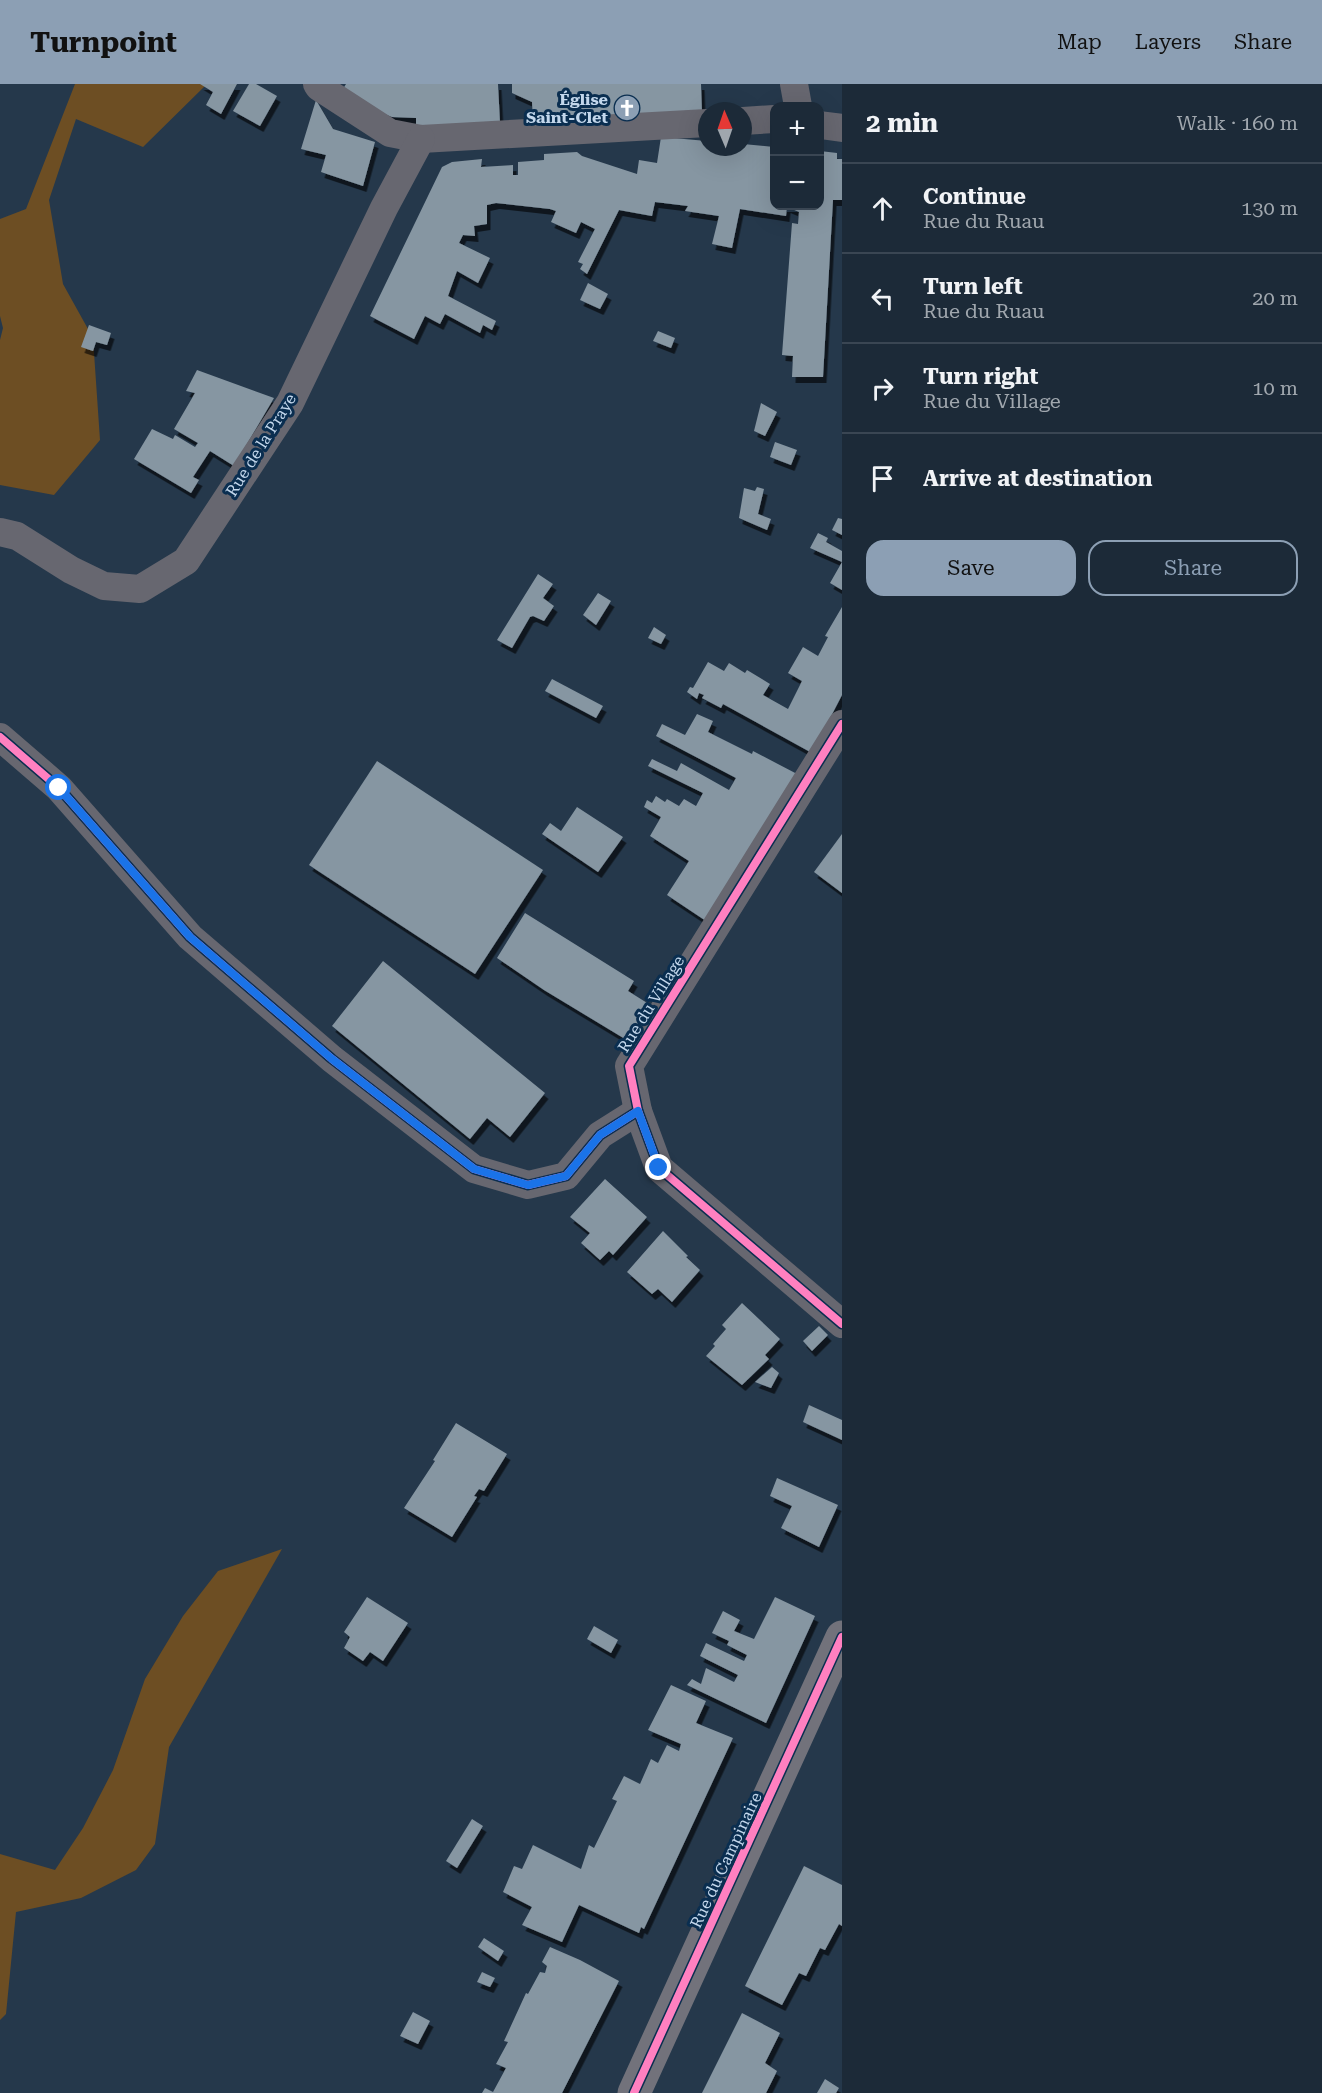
<!DOCTYPE html>
<meta charset="utf-8">
<style>
body{margin:0;font-family:"Roboto Serif",serif;background:#293643;color:#f1f3f6}
.controls{position:absolute;right:18px;top:18px;display:grid;overflow:hidden;border-radius:12px;box-shadow:0 6px 24px #0002}
.controls button{width:54px;height:54px;display:grid;place-items:center;padding:0;border:0;border-bottom:2px solid #3a4653;background:#1c2a38;color:#f1f3f6;font:30px sans-serif}
.compass{position:absolute;left:698px;top:18px;width:54px;height:54px;border-radius:50%;background:#1c2a38;box-shadow:0 6px 24px #0002;rotate:358deg}
.stop{position:absolute;width:18px;height:18px;margin:-14px;border:4px solid #1a73e8;border-radius:50%;background:#fff}
.stop.end{background:#1a73e8;border-color:#fff;box-shadow:0 2px 6px #0008}
.list{margin:0;padding:0;list-style:none}
h2{display:flex;justify-content:space-between;align-items:center;height:78px;margin:0;padding:0 24px;font-size:26px}
h2 small{font-size:20px;font-weight:400;color:#a0a7ae}
.list li{display:grid;grid-template-columns:39px 1fr auto;gap:18px;align-items:center;box-sizing:border-box;height:90px;padding:0 24px;border-top:2px solid #3a4653}
.list b{display:block;font-size:22px;white-space:nowrap}
.list p{margin:0;font-size:20px;white-space:nowrap;color:#a0a7ae}
.list em{font-size:20px;font-style:normal;color:#a0a7ae}
.actions{display:flex;gap:12px;padding:18px 24px}
.actions a{flex:1;padding:14px 0;border:2px solid #8c9fb4;border-radius:18px;text-align:center;font-size:21px;color:#8c9fb4}
.actions .main{background:#8c9fb4;color:#111}
.icon{flex:none;width:33px;height:33px;fill:none;stroke:currentColor;stroke-width:2;stroke-linecap:round;stroke-linejoin:round}
.map{position:relative;flex:none;width:842px;height:2009px;overflow:hidden}
header{display:flex;align-items:center;gap:36px;box-sizing:border-box;height:84px;padding:0 30px;background:#8c9fb4;color:#111}
header strong{font-size:28px}
nav{display:flex;gap:33px;margin-inline-start:auto;font-size:21px}
main{display:flex}
aside{flex:1;background:#1c2a38}
.map>svg:first-child{display:block}
.green{fill:#6d4e23}
.building{fill:#8696a2;filter:url(#shadow)}
.lines{fill:none;stroke-linecap:round;stroke-linejoin:round}
.minor{stroke:#676770;stroke-width:28}
.secondary{stroke:#72727b;stroke-width:33}
.cycleway-casing{stroke:#0a2e50;stroke-width:11}
.cycleway{stroke:#ff80c0;stroke-width:8}
.route{stroke:#1a73e8;stroke-width:8}
.labels{text-anchor:middle;dominant-baseline:central;stroke-width:6;stroke-linejoin:round;paint-order:stroke}
.poi-label{font-size:16px;font-weight:bold;fill:#c3d7ec;stroke:#0a2e50;text-anchor:end}
.street-label{font-size:16px;fill:#c3d7ec;stroke:#0a2e50}
</style>
<header>
<strong>Turnpoint</strong>
<nav><a>Map</a><a>Layers</a><a>Share</a></nav>
</header>
<main>
<div class="map">
<svg width="842" height="2009" viewBox="0 0 842 2009">
<defs>
<filter id="shadow"><feDropShadow dx="3.5" dy="6" stdDeviation="0" flood-color="#0009"/></filter>
</defs>
<rect width="100%" height="100%" fill="#25384b"/>
<g class="green">
<polygon points="75,0 207,0 143,63 76,35 49,116 63,200 93,254 100,356 54,411 0,401 0,256 3,244 0,232 0,135 26,125"/>
<polygon points="282,1465 169,1663 155,1760 136,1786 81,1814 16,1828 6,1930 0,1936 0,1770 55,1786 83,1744 113,1686 145,1595 183,1532 218,1487"/>
</g>
<g class="building">
<polygon points="200,0 237,0 221,30 206,21 213,8"/>
<polygon points="249,0 256,0 277,12 260,42 233,27"/>
<polygon points="346,0 498,0 500,39 416,44 416,34 392,33 369,24 343,5"/>
<polygon points="512,0 701,0 702,29 533,37 532,18 512,9"/>
<polygon points="316,16 333,45 375,58 363,102 321,88 326,71 301,65"/>
<polygon points="661,53 707,57 707,63 743,63 743,60 774,63 774,122 820,122 820,67 837,69 837,75 842,75 842,116 833,116 823,293 792,293 793,272 782,271 792,139 798,140 799,128 787,123 786,132 740,125 732,164 712,160 719,132 685,127 688,122 655,118 652,132 619,126 587,190 580,185 583,180 578,178 595,145 581,138 576,149 551,138 556,127 550,125 496,119 487,121 487,140 474,142 475,152 463,151 459,159 490,174 478,199 457,187 448,212 496,237 492,246 483,241 480,249 445,230 440,240 425,232 414,255 370,232 442,83 452,78 482,75 481,83 513,81 513,91 518,91 518,78 544,76 544,70 577,68 582,72 637,90 639,76 657,79"/>
<polygon points="588,199 608,210 600,225 580,216"/>
<polygon points="89,241 111,249 107,261 96,258 93,267 81,263"/>
<polygon points="658,247 675,254 671,264 653,257"/>
<polygon points="197,286 274,314 234,382 210,367 193,393 199,396 191,409 134,375 152,345 173,355 175,351 195,363 198,359 174,345 195,309 186,307"/>
<polygon points="761,319 777,328 765,352 754,347"/>
<polygon points="775,358 797,366 791,381 770,373"/>
<polygon points="757,403 764,405 758,430 771,435 767,446 739,434 744,404 755,407"/>
<polygon points="838,434 842,435 842,451 832,446"/>
<polygon points="818,449 828,454 826,458 842,467 842,506 830,499 842,478 810,464"/>
<polygon points="538,490 553,500 543,514 554,522 544,537 533,532 530,533 512,564 497,556"/>
<polygon points="598,509 611,517 596,541 583,531"/>
<polygon points="842,523 842,611 812,669 723,620 721,624 702,614 704,611 699,609 697,615 687,608 690,603 693,604 708,578 724,587 729,579 745,589 747,586 770,600 763,611 788,625 802,597 788,589 803,563 818,572 828,553 825,552"/>
<polygon points="654,543 666,551 661,560 648,554"/>
<polygon points="552,595 603,622 596,634 545,607"/>
<polygon points="697,630 713,637 708,648 752,670 753,667 799,691 706,837 667,811 689,777 650,752 661,733 644,723 647,716 652,719 656,712 665,718 667,715 679,722 684,715 696,722 703,709 648,682 652,675 677,687 681,679 729,706 736,694 656,652 662,640 685,651"/>
<polygon points="377,677 543,786 475,890 309,781"/>
<polygon points="577,723 623,753 598,788 542,750 550,739 561,747"/>
<polygon points="842,750 842,809 814,788"/>
<polygon points="525,829 634,897 628,907 652,922 630,958 544,906 497,874"/>
<polygon points="383,877 545,1009 510,1053 487,1034 470,1055 332,942"/>
<polygon points="605,1095 647,1133 613,1171 609,1167 600,1176 581,1159 590,1149 570,1133"/>
<polygon points="663,1147 688,1172 686,1173 700,1186 672,1218 658,1205 652,1210 627,1188"/>
<polygon points="742,1219 780,1255 765,1271 769,1275 742,1301 706,1272 715,1262 713,1260 726,1245 722,1241"/>
<polygon points="819,1242 828,1251 812,1267 803,1257"/>
<polygon points="772,1283 779,1289 771,1304 755,1298"/>
<polygon points="809,1321 842,1336 842,1356 803,1338"/>
<polygon points="456,1339 507,1370 484,1407 479,1405 474,1412 477,1413 452,1453 404,1424 435,1377 433,1376"/>
<polygon points="777,1394 838,1421 819,1463 781,1444 792,1422 770,1412"/>
<polygon points="367,1513 408,1539 383,1577 370,1568 363,1577 344,1564 350,1553 344,1548"/>
<polygon points="775,1513 815,1532 766,1639 687,1601 692,1595 701,1600 706,1584 734,1598 738,1591 700,1572 706,1559 744,1577 747,1571 727,1561 729,1557 712,1549 723,1527 740,1536 734,1547 754,1555"/>
<polygon points="594,1542 618,1556 611,1569 587,1555"/>
<polygon points="671,1601 706,1617 696,1639 733,1654 644,1845 641,1843 639,1849 579,1821 562,1858 522,1841 532,1823 503,1808 514,1782 522,1785 533,1761 581,1785 589,1761 594,1764 617,1717 612,1715 624,1692 640,1700 651,1675 658,1679 667,1661 679,1667 681,1660 648,1646"/>
<polygon points="472,1735 483,1742 457,1784 446,1777"/>
<polygon points="804,1782 842,1801 842,1842 839,1840 825,1866 820,1864 806,1892 799,1889 782,1921 745,1902"/>
<polygon points="484,1854 504,1867 498,1877 478,1863"/>
<polygon points="550,1863 580,1876 619,1897 562,2009 482,2009 485,2004 493,2008 506,1984 496,1980 508,1958 504,1957 526,1909 528,1910 540,1888 545,1889 547,1882 542,1878"/>
<polygon points="482,1888 495,1894 490,1903 477,1898"/>
<polygon points="413,1928 430,1937 418,1960 400,1952"/>
<polygon points="742,1929 780,1949 765,1979 777,1987 766,2009 702,2009"/>
<polygon points="825,1995 839,2004 836,2009 817,2009"/>
</g>
<g class="lines">
<g class="minor">
<polyline points="317,0 319,3 390,49 421,55 707,39"/>
<polyline points="794,0 798,22"/>
<polyline points="743,37 774,35"/>
<polyline points="820,41 842,44"/>
<polyline points="0,448 17,452 71,486 104,502 140,505 186,477 290,319 384,124 421,55"/>
<polyline points="842,640 629,982 638,1027 659,1084 842,1240"/>
<polyline points="0,653 59,704 190,853 332,975 474,1085 528,1101 566,1092 600,1051 638,1027"/>
</g>
<polyline class="secondary" points="634,2009 842,1553"/>
<g class="cycleway-casing">
<g id="cycleway">
<polyline points="842,640 629,982 638,1027 659,1084 842,1240"/>
<polyline points="0,653 59,704 190,853 332,975 474,1085 528,1101 566,1092 600,1051 638,1027"/>
<polyline points="634,2009 842,1553"/>
</g>
</g>
<use href="#cycleway" class="cycleway"/>
</g>
<g class="lines">
<polyline class="route" points="59,704 190,853 332,975 474,1085 528,1101 566,1092 600,1051 638,1027 659,1084"/>
</g>
<defs>
<g id="church-disc" transform="scale(1.35)"><circle r="9.5" fill="#8c9fb4" stroke="#0a2e50"/><path d="M-1.2-6h2.4v3.5h3.3v2.4h-3.3V6h-2.4V-.1h-3.3v-2.4h3.3Z" fill="#fff"/></g>
</defs>
<g fill-rule="evenodd">
<use href="#church-disc" x="627" y="24"/>
</g>
<g class="labels">
<g class="poi-label">
<text x="608" y="15">Église<tspan x="608" dy="18">Saint-Clet</tspan></text>
</g>
<g class="street-label">
<text transform="translate(261 361) rotate(-58)">Rue de la Praye</text>
<text transform="translate(651 920) rotate(-58)">Rue du Village</text>
<text transform="translate(726 1776) rotate(-65)">Rue du Campinaire</text>
</g>
</g>
</svg>
<div class="controls">
<button>+</button>
<button>−</button>
</div>
<svg class="compass" viewBox="-18 -18 36 36"><path d="M0-13l5 13h-10z" fill="#e53935"/><path d="M0 13l5-13h-10z" fill="#a0a7ae"/></svg>
<div class="stop" style="left:59px;top:704px"></div>
<div class="stop end" style="left:659px;top:1084px"></div>
</div>
<aside>
<h2>2 min<small>Walk · 160 m</small></h2>
<ul class="list">
<li><svg class="icon" aria-label="ahead" viewBox="0 0 24 24"><path d="M12 20V5M6 11l6-6 6 6"/></svg><div><b>Continue</b><p>Rue du Ruau</p></div><em>130 m</em></li>
<li><svg class="icon" aria-label="left" viewBox="0 0 24 24"><path d="M17 20v-9H6M10 6l-5 5 5 5"/></svg><div><b>Turn left</b><p>Rue du Ruau</p></div><em>20 m</em></li>
<li><svg class="icon" aria-label="right" viewBox="0 0 24 24"><path d="M7 20v-9h11M14 6l5 5-5 5"/></svg><div><b>Turn right</b><p>Rue du Village</p></div><em>10 m</em></li>
<li><svg class="icon" aria-label="arrive" viewBox="0 0 24 24"><path d="M6 21V4h12l-3 4 3 4H6"/></svg><div><b>Arrive at destination</b></div></li>
</ul>
<div class="actions"><a class="main">Save</a><a>Share</a></div>
</aside>
</main>
